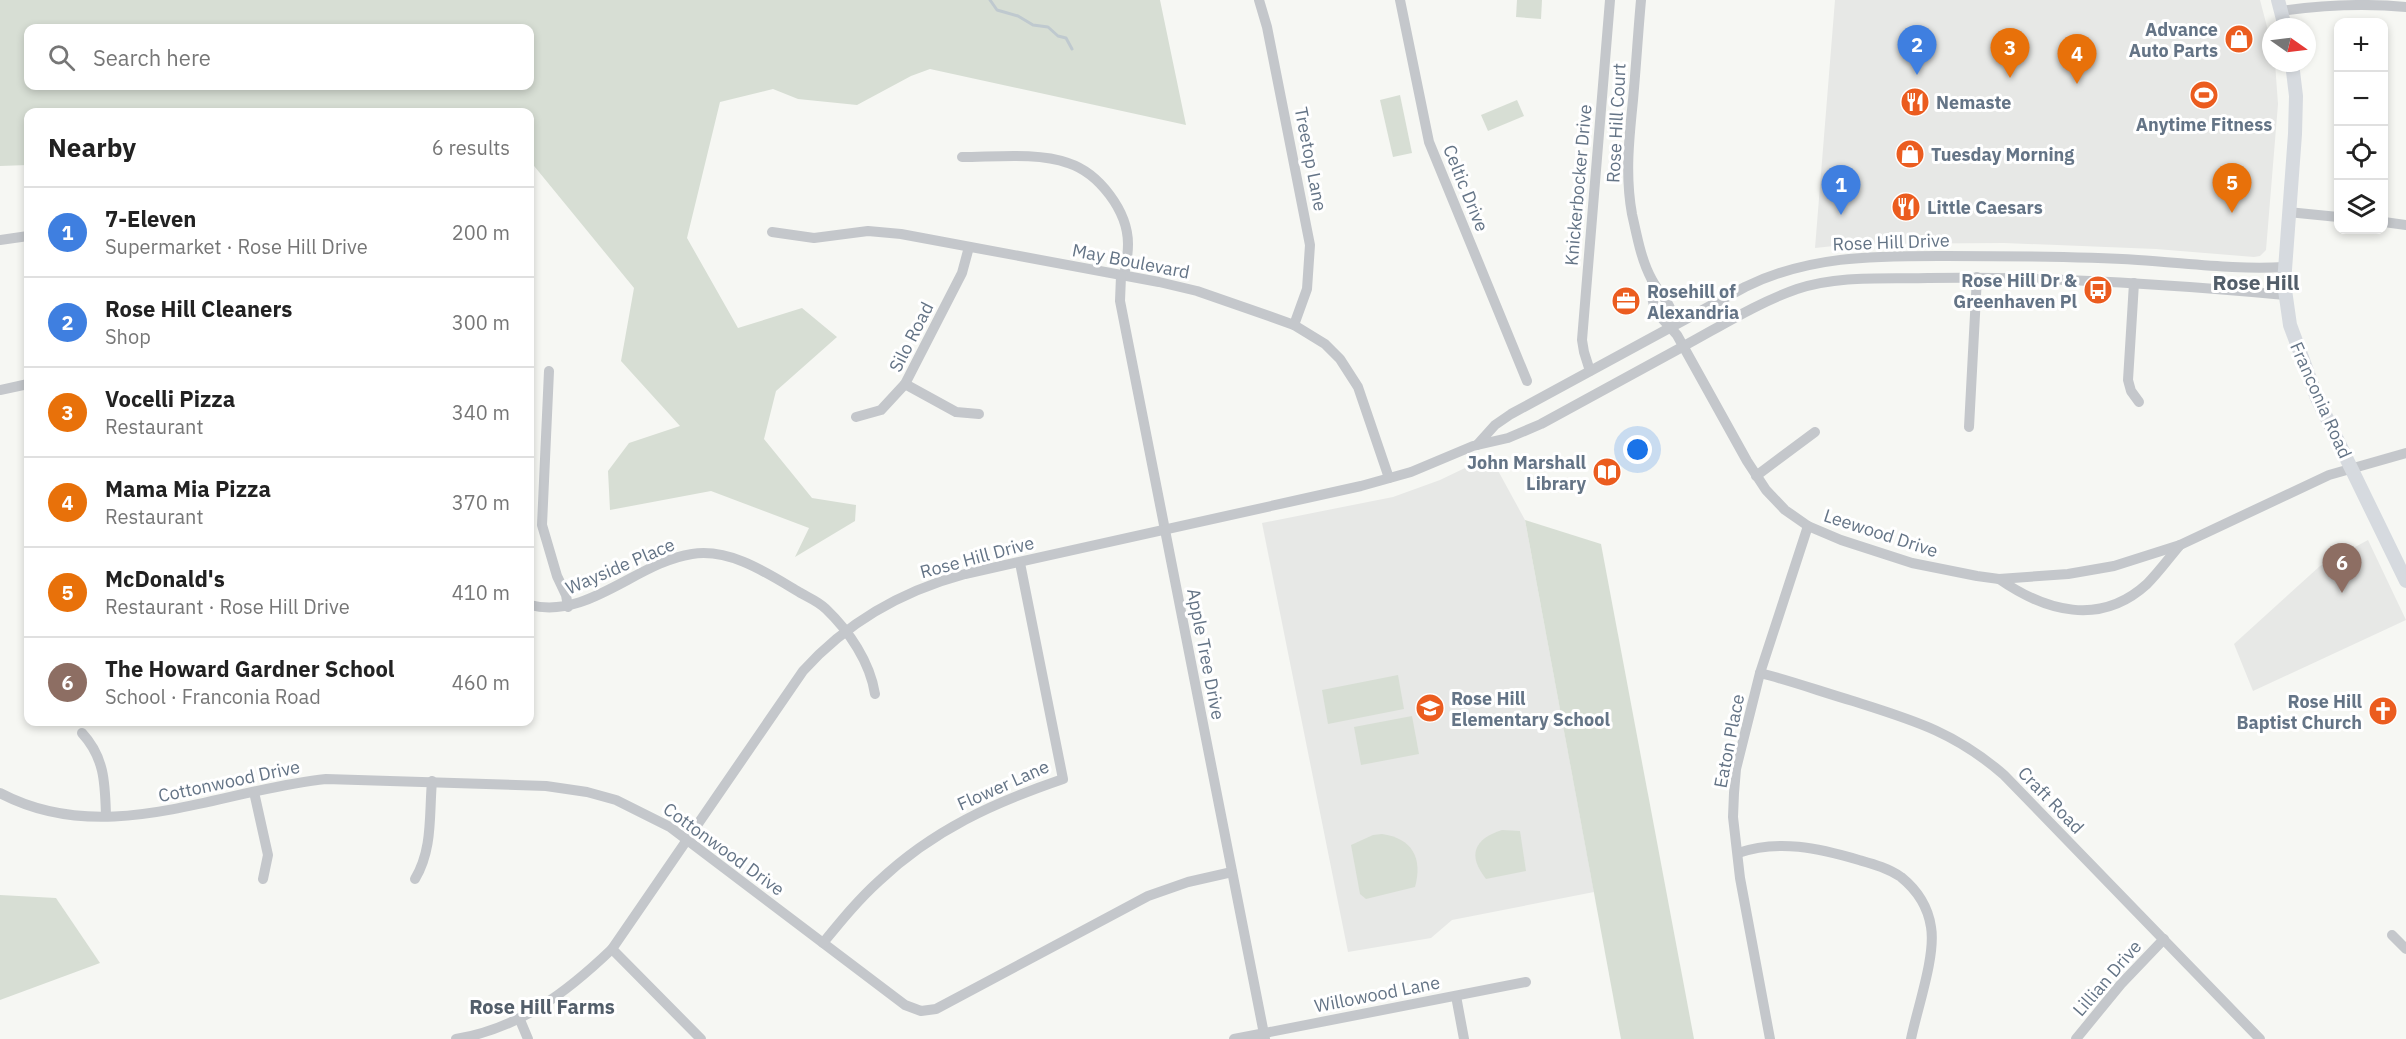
<!DOCTYPE html>
<meta charset="utf-8">
<style>
body{margin:0;font-family:"IBM Plex Sans",sans-serif;background:#f2f2f2;color:#222}
.controls{position:absolute;right:18px;top:18px;display:grid;overflow:hidden;border-radius:12px;box-shadow:0 3px 9px #0003}
.controls button{width:54px;height:54px;display:grid;place-items:center;padding:0;border:0;border-bottom:2px solid #e0e0e0;background:#fff;color:#222;font:30px sans-serif}
.compass{position:absolute;left:2262px;top:18px;width:54px;height:54px;border-radius:50%;background:#fff;box-shadow:0 3px 9px #0003;rotate:104deg}
.you{position:absolute;left:1638px;top:450px;width:21px;height:21px;margin:-15px;border:4px solid #fff;border-radius:50%;background:#1a73e8;box-shadow:0 0 0 9px #1a73e833}
.badge{display:grid;place-items:center;width:39px;height:39px;border-radius:50%;background:#7c3aed;color:#fff;font-size:20px;font-weight:700}
.pin{position:absolute;translate:-50% -50px;filter:drop-shadow(0 2px 3px #0008)}
.pin::after{content:'';position:absolute;top:32px;width:21px;height:18px;background:inherit;clip-path:polygon(0 0,100% 0,50% 100%)}
.list{margin:0;padding:0;list-style:none}
h2{display:flex;justify-content:space-between;align-items:center;height:78px;margin:0;padding:0 24px;font-size:26px}
h2 small{font-size:20px;font-weight:400;color:#767676}
.list li{display:grid;grid-template-columns:39px 1fr auto;gap:18px;align-items:center;box-sizing:border-box;height:90px;padding:0 24px;border-top:2px solid #e0e0e0}
.list b{display:block;font-size:22px;white-space:nowrap}
.list p{margin:0;font-size:20px;white-space:nowrap;color:#767676}
.list em{font-size:20px;font-style:normal;color:#767676}
.icon{flex:none;width:33px;height:33px;fill:none;stroke:currentColor;stroke-width:2;stroke-linecap:round;stroke-linejoin:round}
.map{position:relative;flex:none;width:2406px;height:1039px;overflow:hidden}
.search{position:absolute;background:#fff;box-shadow:0 3px 9px #0003;left:24px;top:24px;width:510px;height:66px;display:flex;align-items:center;gap:15px;box-sizing:border-box;padding:0 21px;border-radius:12px;color:#767676;font-size:22px}
.panel{position:absolute;background:#fff;box-shadow:0 3px 9px #0003;left:24px;top:108px;width:510px;height:618px;border-radius:12px}
.map>svg:first-child{display:block}
.built{fill:#e7e8e6}
.green{fill:#d7ded4;fill-rule:evenodd}
.lines{fill:none;stroke-linecap:round;stroke-linejoin:round}
.stream{stroke:#bfc9cf;stroke-width:3}
.minor{stroke:#c4c7cb;stroke-width:10}
.major{stroke:#d6dadf;stroke-width:14}
.labels{text-anchor:middle;dominant-baseline:central;stroke-width:6;stroke-linejoin:round;paint-order:stroke}
.poi-label{font-size:18px;font-weight:bold;fill:#647486;stroke:#fff;text-anchor:start}
.street-label{font-size:18px;fill:#647486;stroke:#fff}
.neighbourhood-label{font-size:20px;font-weight:bold;fill:#525e6a;stroke:#fff}
.quarter-label{font-size:21px;font-weight:bold;fill:#525e6a;stroke:#fff}
</style>
<div class="map">
<svg width="2406" height="1039" viewBox="0 0 2406 1039">
<rect width="100%" height="100%" fill="#f6f7f3"/>
<g class="built">
<polygon points="1835,0 2260,0 2271,42 2271,63 2275,63 2278,104 2266,250 2260,256 2254,257 2156,249 2004,243 1852,244 1815,248"/>
<polygon points="1490,456 1525,520 1594,892 1452,920 1431,938 1348,952 1262,523 1393,497 1440,480"/>
<polygon points="2368,540 2406,620 2253,691 2234,644 2320,566"/>
</g>
<g class="green">
<path d="M0,0H1160L1186,125L930,69L911,76L857,105L798,99L773,89L720,102L687,238L738,328L802,308L837,337L776,391L764,439L812,498L856,505L855,521L795,557L809,528L711,491L610,510L608,471L629,443L680,426L621,361L634,288L530,161V112H28V165L0,166ZM28,28H530V86H28Z"/>
<polygon points="1517,0 1542,0 1541,19 1516,17"/>
<polygon points="1400,95 1412,153 1393,157 1380,100"/>
<polygon points="1517,100 1524,116 1488,131 1481,115"/>
<polygon points="1525,520 1601,544 1694,1039 1621,1039"/>
<polygon points="1398,675 1404,709 1328,724 1322,690"/>
<polygon points="1412,716 1419,754 1361,765 1354,727"/>
<path d="M1502,830L1520,831L1526,871L1486,879C1467,855 1474,839 1502,830Z"/>
<path d="M1382,834C1412,838 1423,858 1415,887L1366,899L1360,894L1351,845L1373,835Z"/>
<polygon points="0,895 56,898 100,963 0,1000"/>
</g>
<g class="lines">
<polyline class="stream" points="990,0 997,10 1018,16 1033,25 1048,27 1058,36 1066,38 1072,49"/>
<g class="minor">
<polyline points="1259,0 1267,27 1310,245 1307,289 1294,325"/>
<polyline points="1400,0 1429,142 1527,381"/>
<path d="M1641,0C1638,33 1636,67 1633,100C1629,139 1625,176 1632,214C1637,236 1641,260 1652,280C1663,300 1674,302 1672,328"/>
<path d="M2281,11C2323,5 2364,3 2406,7"/>
<path d="M962,157C994,157 1038,152 1068,163C1099,173 1128,211 1128,244C1128,255 1126,266 1124,276"/>
<polyline points="2288,212 2338,217"/>
<polyline points="2384,222 2406,225"/>
<polyline points="772,232 814,238 868,231 901,234 1159,282 1197,291 1269,316 1294,325 1325,344 1340,359 1358,387 1389,478"/>
<polyline points="0,240 28,236"/>
<polyline points="1121,276 1120,301 1265,1039"/>
<path d="M1652,281C1650,312 1659,314 1677,335L1747,461L1766,490L1785,510L1808,526L1841,540L1912,563L1977,576L1999,579L2068,574L2114,566L2180,545L2329,475L2406,453"/>
<polyline points="2134,283 2128,380 2131,391 2139,402"/>
<polyline points="549,371 542,525 557,576 566,595 568,607"/>
<polyline points="1590,371 1584,352 1582,340 1610,0"/>
<polyline points="905,384 956,412 979,414"/>
<polyline points="0,390 28,384"/>
<polyline points="856,417 881,410 905,384 962,273 969,247"/>
<polyline points="1969,427 1977,277"/>
<path d="M1477,445L1495,425L1511,414L1745,287C1810,255 1875,256 1946,256C2010,256 2075,256 2138,260C2187,263 2236,270 2284,267"/>
<polyline points="1756,476 1815,432"/>
<path d="M1999,579C2045,611 2100,627 2147,584C2159,572 2169,558 2180,545"/>
<path d="M530,605C588,620 637,562 692,554C730,548 767,573 799,592C807,597 818,601 826,609C849,631 870,662 875,694"/>
<path d="M1760,673C1792,681 1822,692 1853,701C1913,720 1955,732 2004,775L2260,1039"/>
<path d="M82,733C105,758 105,784 106,816"/>
<polyline points="254,792 268,855 263,879"/>
<path d="M0,793C106,849 218,790 326,779L546,786L587,792L616,800L670,827L905,1005L921,1011L936,1009L1148,896L1188,882L1232,872"/>
<path d="M1738,853C1778,839 1819,848 1859,860C1873,864 1888,868 1901,877C1917,890 1928,907 1931,927C1936,956 1917,1009 1911,1039"/>
<path d="M415,879C433,849 429,815 432,781"/>
<polyline points="2392,935 2406,949"/>
<path d="M823,943C841,921 858,900 879,881C933,830 993,803 1063,779L1020,563"/>
<polyline points="612,949 701,1039"/>
<polyline points="1456,996 1464,1039"/>
<polyline points="520,1020 528,1039"/>
<path d="M456,1039C520,1028 566,993 612,949L803,671C847,622 902,591 965,574L1361,486L1411,472L1473,446L1508,438L1541,424C1589,398 1636,372 1684,346C1721,326 1757,303 1797,289C1839,275 1885,279 1928,278C2047,276 2166,284 2285,295"/>
<polyline points="1234,1039 1526,982"/>
<polyline points="1770,1039 1740,878 1733,817 1734,793 1736,769 1760,673 1808,526"/>
<polyline points="2076,1039 2121,984 2164,939"/>
</g>
<g class="major">
<polyline points="2278,0 2285,27"/>
<polyline points="2292,63 2296,96 2295,134 2284,283 2290,325 2317,398 2406,581"/>
</g>
</g>
<defs>
<g id="shop-disc" transform="scale(1.5)"><circle r="9.5" fill="#eb5c1f" stroke="#fff"/><path d="M-5-2.5h2.3a2.7 3.5 0 0 1 5.4 0H5L5.5 6h-11ZM-1.5-2.5h3a1.5 2.3 0 0 0-3 0Z" fill="#fff"/></g>
<g id="stadium-disc" transform="scale(1.5)"><circle r="9.5" fill="#eb5c1f" stroke="#fff"/><path d="M0-5a6.5 5 0 1 0 0 10a6.5 5 0 1 0 0-10ZM-3.5-1.8h7v3.6h-7Z" fill="#fff"/></g>
<g id="restaurant-disc" transform="scale(1.5)"><circle r="9.5" fill="#eb5c1f" stroke="#fff"/><path d="M-5-6h1v4h1v-4h1v4h1v-4h1v5L-1.5 .5V6h-2V.5L-5-1ZM5-6V6H3V1.5H1.5Q1.5-4 5-6Z" fill="#fff"/></g>
<g id="bus-disc" transform="scale(1.5)"><circle r="9.5" fill="#eb5c1f" stroke="#fff"/><path d="M-5-6H5V4H4V6H2V4H-2V6H-4V4H-5ZM-3.5-4V0h7V-4ZM-3.5 1.2v1.5H-2V1.2ZM2 1.2v1.5H3.5V1.2Z" fill="#fff"/></g>
<g id="office-disc" transform="scale(1.5)"><circle r="9.5" fill="#eb5c1f" stroke="#fff"/><path d="M-6-3h4V-5.5h4V-3h4V5H-6ZM-1-4.5V-3h2v-1.5ZM-6 0V1H6V0Z" fill="#fff"/></g>
<g id="library-disc" transform="scale(1.5)"><circle r="9.5" fill="#eb5c1f" stroke="#fff"/><path d="M-6-4Q-3-5.5-.7-3.5V5Q-3 3-6 4ZM6-4Q3-5.5 .7-3.5V5Q3 3 6 4Z" fill="#fff"/></g>
<g id="school-disc" transform="scale(1.5)"><circle r="9.5" fill="#eb5c1f" stroke="#fff"/><path d="M0-5L7-2L0 1L-7-2ZM-4 1L0 2.5L4 1V4Q0 6-4 4Z" fill="#fff"/></g>
<g id="church-disc" transform="scale(1.5)"><circle r="9.5" fill="#eb5c1f" stroke="#fff"/><path d="M-1.2-6h2.4v3.5h3.3v2.4h-3.3V6h-2.4V-.1h-3.3v-2.4h3.3Z" fill="#fff"/></g>
</defs>
<g fill-rule="evenodd">
<use href="#shop-disc" x="2239" y="39"/>
<use href="#stadium-disc" x="2204" y="95"/>
<use href="#restaurant-disc" x="1915" y="102"/>
<use href="#shop-disc" x="1910" y="154"/>
<use href="#restaurant-disc" x="1906" y="207"/>
<use href="#bus-disc" x="2098" y="290"/>
<use href="#office-disc" x="1626" y="301"/>
<use href="#library-disc" x="1607" y="472"/>
<use href="#school-disc" x="1430" y="708"/>
<use href="#church-disc" x="2383" y="711"/>
</g>
<g class="labels">
<g class="poi-label">
<text x="2218" y="29" text-anchor="end">Advance<tspan x="2218" dy="21">Auto Parts</tspan></text>
<text x="1936" y="102">Nemaste</text>
<text x="2204" y="124" text-anchor="middle">Anytime Fitness</text>
<text x="1931" y="154">Tuesday Morning</text>
<text x="1927" y="207">Little Caesars</text>
<text x="2077" y="280" text-anchor="end">Rose Hill Dr &amp;<tspan x="2077" dy="21">Greenhaven Pl</tspan></text>
<text x="1647" y="291">Rosehill of<tspan x="1647" dy="21">Alexandria</tspan></text>
<text x="1586" y="462" text-anchor="end">John Marshall<tspan x="1586" dy="21">Library</tspan></text>
<text x="1451" y="698">Rose Hill<tspan x="1451" dy="21">Elementary School</tspan></text>
<text x="2362" y="701" text-anchor="end">Rose Hill<tspan x="2362" dy="21">Baptist Church</tspan></text>
</g>
<g class="street-label">
<text transform="translate(1616 123) rotate(-87)">Rose Hill Court</text>
<text transform="translate(1311 159) rotate(79)">Treetop Lane</text>
<text transform="translate(1578 185) rotate(-85)">Knickerbocker Drive</text>
<text transform="translate(1466 188) rotate(68)">Celtic Drive</text>
<text transform="translate(1891 242) rotate(-2)">Rose Hill Drive</text>
<text transform="translate(1131 261) rotate(11)">May Boulevard</text>
<text transform="translate(911 337) rotate(-63)">Silo Road</text>
<text transform="translate(2321 400) rotate(66)">Franconia Road</text>
<text transform="translate(1881 533) rotate(18)">Leewood Drive</text>
<text transform="translate(977 557) rotate(-15)">Rose Hill Drive</text>
<text transform="translate(620 566) rotate(-23)">Wayside Place</text>
<text transform="translate(1206 654) rotate(79)">Apple Tree Drive</text>
<text transform="translate(1729 741) rotate(-79)">Eaton Place</text>
<text transform="translate(229 781) rotate(-12)">Cottonwood Drive</text>
<text transform="translate(1003 785) rotate(-24)">Flower Lane</text>
<text transform="translate(2051 800) rotate(46)">Craft Road</text>
<text transform="translate(724 849) rotate(36)">Cottonwood Drive</text>
<text transform="translate(2107 978) rotate(-49)">Lillian Drive</text>
<text transform="translate(1377 994) rotate(-11)">Willowood Lane</text>
</g>
<g class="neighbourhood-label">
<text x="542" y="1006">Rose Hill Farms</text>
</g>
<g class="quarter-label">
<text x="2256" y="282">Rose Hill</text>
</g>
</g>
</svg>
<div class="controls">
<button>+</button>
<button>−</button>
<button><svg class="icon" aria-label="locate" viewBox="0 0 24 24"><circle cx="12" cy="12" r="6"/><path d="M12 2v4M12 18v4M2 12h4M18 12h4"/></svg></button>
<button><svg class="icon" aria-label="layers" viewBox="0 0 24 24"><path d="M12 4l9 5-9 5-9-5zM3 14l9 5 9-5"/></svg></button>
</div>
<svg class="compass" viewBox="-18 -18 36 36"><path d="M0-13l5 13h-10z" fill="#e53935"/><path d="M0 13l5-13h-10z" fill="#767676"/></svg>
<div class="you"></div>
<div class="pin badge" style="left:1841px;top:215px;background:#3f7fe0">1</div>
<div class="pin badge" style="left:1917px;top:75px;background:#3f7fe0">2</div>
<div class="pin badge" style="left:2010px;top:78px;background:#e8710a">3</div>
<div class="pin badge" style="left:2077px;top:84px;background:#e8710a">4</div>
<div class="pin badge" style="left:2232px;top:213px;background:#e8710a">5</div>
<div class="pin badge" style="left:2342px;top:593px;background:#8d6e63">6</div>
<div class="search"><svg class="icon" aria-label="search" viewBox="0 0 24 24"><circle cx="10" cy="10" r="6"/><path d="M15 15l6 6"/></svg>Search here</div>
<section class="panel">
<h2>Nearby<small>6 results</small></h2>
<ul class="list">
<li><span class="badge" style="background:#3f7fe0">1</span><div><b>7-Eleven</b><p>Supermarket · Rose Hill Drive</p></div><em>200 m</em></li>
<li><span class="badge" style="background:#3f7fe0">2</span><div><b>Rose Hill Cleaners</b><p>Shop</p></div><em>300 m</em></li>
<li><span class="badge" style="background:#e8710a">3</span><div><b>Vocelli Pizza</b><p>Restaurant</p></div><em>340 m</em></li>
<li><span class="badge" style="background:#e8710a">4</span><div><b>Mama Mia Pizza</b><p>Restaurant</p></div><em>370 m</em></li>
<li><span class="badge" style="background:#e8710a">5</span><div><b>McDonald's</b><p>Restaurant · Rose Hill Drive</p></div><em>410 m</em></li>
<li><span class="badge" style="background:#8d6e63">6</span><div><b>The Howard Gardner School</b><p>School · Franconia Road</p></div><em>460 m</em></li>
</ul>
</section>
</div>
